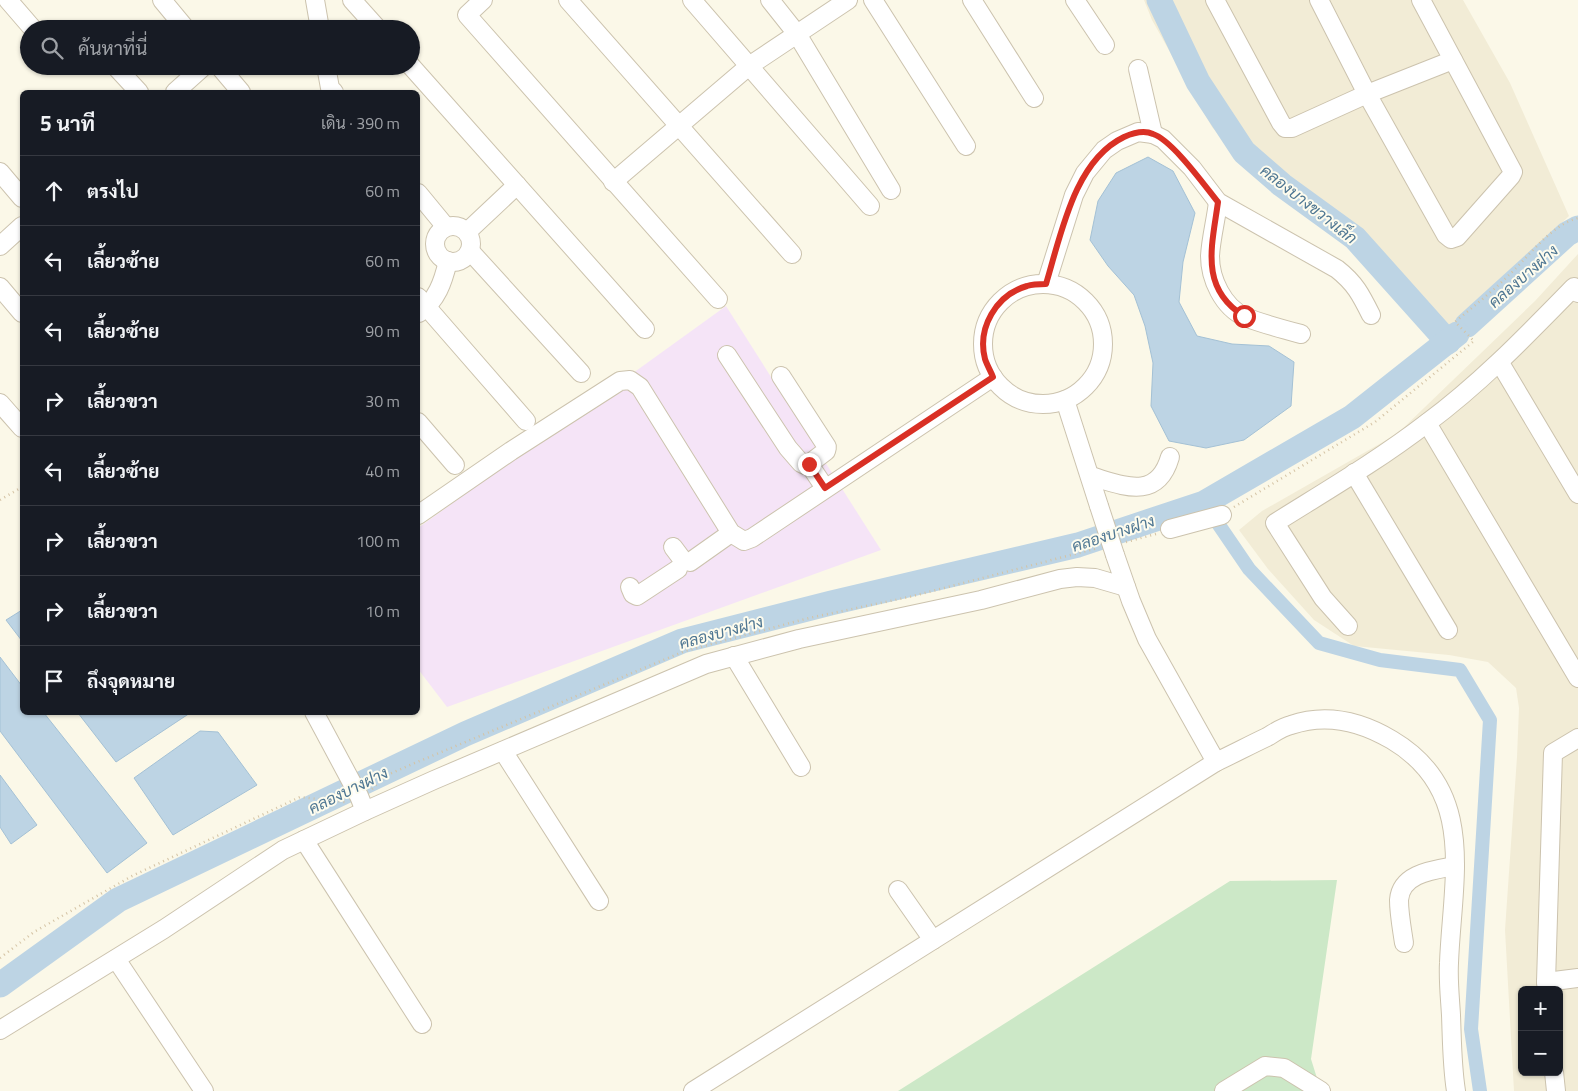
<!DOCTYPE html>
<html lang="th">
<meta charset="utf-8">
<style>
body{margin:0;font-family:"Titillium Web",Sarabun,sans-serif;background:#20242c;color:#f1f3f6}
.controls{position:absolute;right:15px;bottom:15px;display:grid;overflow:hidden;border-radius:8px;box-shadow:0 1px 4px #0004}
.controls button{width:45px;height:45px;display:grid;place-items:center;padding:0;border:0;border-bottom:1px solid #363941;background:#171b24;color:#f1f3f6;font:25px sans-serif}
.stop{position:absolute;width:15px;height:15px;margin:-11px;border:4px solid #d93025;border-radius:50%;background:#fff}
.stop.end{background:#d93025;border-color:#fff;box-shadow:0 1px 5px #0008}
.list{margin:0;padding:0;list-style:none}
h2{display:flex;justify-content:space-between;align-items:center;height:65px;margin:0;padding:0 20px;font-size:21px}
h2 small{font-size:16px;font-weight:400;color:#9ea1a6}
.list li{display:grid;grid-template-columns:32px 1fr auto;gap:15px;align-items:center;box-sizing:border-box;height:70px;padding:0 20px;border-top:1px solid #363941}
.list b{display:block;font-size:19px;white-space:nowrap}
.list em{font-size:16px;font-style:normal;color:#9ea1a6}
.icon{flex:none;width:28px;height:28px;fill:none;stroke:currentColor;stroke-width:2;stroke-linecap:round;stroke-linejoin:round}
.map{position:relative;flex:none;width:1578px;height:1091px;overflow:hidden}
.search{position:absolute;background:#171b24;box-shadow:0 1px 4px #0004;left:20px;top:20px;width:400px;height:55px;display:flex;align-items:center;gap:12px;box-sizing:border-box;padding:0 18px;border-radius:28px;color:#9ea1a6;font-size:19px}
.panel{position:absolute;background:#171b24;box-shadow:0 1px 4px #0004;left:20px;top:90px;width:400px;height:625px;border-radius:8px}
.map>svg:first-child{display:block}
.residential{fill:#f2ecd6;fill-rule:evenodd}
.education{fill:#f5e4f7}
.green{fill:#cce8c7}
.water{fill:#bdd4e4;stroke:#a4c1d5}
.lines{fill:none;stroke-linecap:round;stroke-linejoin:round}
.canal{stroke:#bdd4e4;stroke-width:14}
.river{stroke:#bdd4e4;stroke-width:25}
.minor-casing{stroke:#ccc3ae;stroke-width:20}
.path{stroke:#d4c3a4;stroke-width:2.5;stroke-dasharray:1 4;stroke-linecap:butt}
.minor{stroke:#fff;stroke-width:18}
.minor-bridge-casing{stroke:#ccc3ae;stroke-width:20;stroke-linecap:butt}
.minor-bridge{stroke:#fff;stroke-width:18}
.route{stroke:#d93025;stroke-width:6}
.labels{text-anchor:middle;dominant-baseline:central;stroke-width:4;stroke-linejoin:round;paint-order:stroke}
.water-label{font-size:16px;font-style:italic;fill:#4f7793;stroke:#fefcee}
</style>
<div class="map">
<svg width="1578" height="1091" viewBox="0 0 1578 1091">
<rect width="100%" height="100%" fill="#fbf8e8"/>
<g class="residential">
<polygon points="1144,0 1463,0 1510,83 1569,216 1444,334 1404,298 1354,246 1331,225 1243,162 1212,127 1152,20"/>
<path d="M1578,254V1091H1514L1505,930L1517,757L1519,708L1516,688L1488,662L1449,655L1354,646L1314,620L1268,569L1239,530L1262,511L1397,434L1535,301ZM1522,990H1559V1072H1522Z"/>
</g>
<polygon class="education" points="726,306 881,550 447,707 418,669 418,528"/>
<polygon class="green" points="1337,880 1311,1059 1321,1091 898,1091 1230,881"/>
<g class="water">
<polygon points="1148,157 1173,171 1195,213 1183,262 1179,302 1197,336 1232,344 1269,346 1294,362 1291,406 1244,440 1206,448 1169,441 1151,406 1153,363 1145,326 1134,295 1108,266 1090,240 1098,201 1116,173"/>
<polygon points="22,610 22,641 6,620"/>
<polygon points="0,657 22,686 22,712 44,713 147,843 107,873 0,731"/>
<polygon points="78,713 190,713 116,762"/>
<polygon points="200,731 218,732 257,785 173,835 134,778"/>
<polygon points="0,775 37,825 11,844 0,827"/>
</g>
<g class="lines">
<polyline class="canal" points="1204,503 1249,569 1319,643 1380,660 1460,670 1490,720 1471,1029 1480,1091"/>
<g class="river">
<polyline points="1159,0 1198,82 1244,152 1282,185 1355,238 1448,342"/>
<polyline points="1467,325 1567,234 1578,228"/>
<polyline points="0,985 118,900 465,734 682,641 831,603 1078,545 1204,503 1352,417 1457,334"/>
</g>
<g class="minor-casing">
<g id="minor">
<polyline points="8,0 33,29"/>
<polyline points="162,0 186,29"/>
<polyline points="315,0 320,29"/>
<polyline points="352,0 378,29"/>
<polyline points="483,0 467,15 718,299"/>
<polyline points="568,0 792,254"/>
<polyline points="692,0 870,206"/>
<polyline points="770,0 797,34 891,190"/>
<polyline points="873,0 966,146"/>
<polyline points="972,0 1034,98"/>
<polyline points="1075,0 1105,45"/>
<polyline points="1215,0 1281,123 1285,128 1292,128 1367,94 1453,60"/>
<polyline points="1319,0 1367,94 1446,235 1451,239 1457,237 1511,176 1513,172 1421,0"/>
<polyline points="115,66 139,92"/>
<polyline points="219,66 241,92"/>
<polyline points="326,66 330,88 334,92"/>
<polyline points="411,66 645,329"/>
<polyline points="1138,69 1153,134"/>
<polyline points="175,92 204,66"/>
<polyline points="0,172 22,198"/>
<polyline points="613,182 749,66 848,0"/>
<polyline points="418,193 446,227"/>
<path d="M1218,202C1216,220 1211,238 1210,256C1210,279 1223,307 1245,317C1263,324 1282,329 1301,334"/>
<circle cx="453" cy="244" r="18"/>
<polyline points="467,232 517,185"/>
<polyline points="0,246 22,226"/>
<polyline points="470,251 581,373"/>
<path d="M1046,284L1074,195L1085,173L1104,150L1117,141L1138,132L1153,134L1163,139L1192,168L1218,202L1337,269C1355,283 1361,295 1371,315"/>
<circle cx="1043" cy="344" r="60"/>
<polyline points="0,287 22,313"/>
<polyline points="418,297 526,421"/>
<path d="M419,313C437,300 443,282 448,261"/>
<polyline points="727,355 788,448 801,463 805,465 809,464 825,488"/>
<polyline points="1500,363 1578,494"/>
<polyline points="781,376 827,447 826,451 809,464"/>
<polyline points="1065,400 1099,506"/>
<polyline points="0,403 22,428"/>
<polyline points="418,422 455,465"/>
<polyline points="1427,423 1578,678"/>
<polyline points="1354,473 1448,630"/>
<path d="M1090,476C1122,485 1157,502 1170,457"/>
<polyline points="418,515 511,451 620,381 630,380 640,387 731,533 744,541 752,538 993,377"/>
<polyline points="1170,529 1222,515"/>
<polyline points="673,547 682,559"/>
<polyline points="1115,555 1131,601 1147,639 1216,762"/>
<polyline points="690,562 731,533"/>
<polyline points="630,587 633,594 637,596 678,569"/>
<path d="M1348,626L1323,598L1275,523C1326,491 1379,460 1427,423C1481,383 1527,335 1574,287L1578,293"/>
<polyline points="734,656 801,767"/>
<polyline points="314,712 359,796 365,811"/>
<polyline points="503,751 599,901"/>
<polyline points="304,840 422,1024"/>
<polyline points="898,890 933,940"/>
<path d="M1404,943C1402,929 1399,914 1399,900C1401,873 1434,870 1455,866"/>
<polyline points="116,959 204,1091"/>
<polyline points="1546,982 1553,753 1578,738"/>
<polyline points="1547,990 1546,982 1578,978"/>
<polyline points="0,1030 164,929 283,850 365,811 434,780 706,664 799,639 981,600 1060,579 1077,577 1095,578 1126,587"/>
<polyline points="1554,1072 1556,1091"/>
<path d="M693,1091L1216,762C1233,754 1250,745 1267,737C1274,733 1282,727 1291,725C1326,713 1360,721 1392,740C1478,791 1452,880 1449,963C1448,980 1450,998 1451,1015C1452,1041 1452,1066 1456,1091"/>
<polyline points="1224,1091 1265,1066 1284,1068 1321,1091"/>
</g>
</g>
<g class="path">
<polyline points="0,500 22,487"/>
<path d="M1234,507L1375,422L1474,341L1455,322C1474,306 1493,291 1510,274C1530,255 1551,225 1578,218"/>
<polyline points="1126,542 1156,534"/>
<polyline points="372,789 385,776 410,765 685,651 809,618 909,597 1098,548"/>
<polyline points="0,958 34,932 132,876 300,797 345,802"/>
</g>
<use href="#minor" class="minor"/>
<g class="minor-bridge-casing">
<polyline id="minor-bridge" points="1099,506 1115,555"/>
</g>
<use href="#minor-bridge" class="minor-bridge"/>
</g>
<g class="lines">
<path class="route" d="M809,464L825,488L993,377C991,372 987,365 985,359C977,328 996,295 1027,286C1033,284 1040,284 1046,284C1061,235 1074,161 1124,137C1133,133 1144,130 1153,134C1172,140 1205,186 1218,202C1212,246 1199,288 1244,316"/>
</g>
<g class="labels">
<g class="water-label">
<text transform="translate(1309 204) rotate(38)">คลองบางขวางเล็ก</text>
<text transform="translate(1523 276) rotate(-41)">คลองบางฝาง</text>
<text transform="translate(1113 533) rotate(-18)">คลองบางฝาง</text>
<text transform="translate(721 632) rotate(-15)">คลองบางฝาง</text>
<text transform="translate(348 790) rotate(-26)">คลองบางฝาง</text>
</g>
</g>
</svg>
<div class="controls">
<button>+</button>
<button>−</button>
</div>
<div class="stop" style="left:1244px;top:316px"></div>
<div class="stop end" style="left:809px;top:464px"></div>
<div class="search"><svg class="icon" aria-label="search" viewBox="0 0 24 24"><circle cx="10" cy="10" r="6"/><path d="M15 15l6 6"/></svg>ค้นหาที่นี่</div>
<section class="panel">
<h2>5 นาที<small>เดิน · 390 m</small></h2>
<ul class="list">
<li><svg class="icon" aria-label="ahead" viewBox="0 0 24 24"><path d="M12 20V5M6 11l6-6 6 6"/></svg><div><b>ตรงไป</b></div><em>60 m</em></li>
<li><svg class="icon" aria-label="left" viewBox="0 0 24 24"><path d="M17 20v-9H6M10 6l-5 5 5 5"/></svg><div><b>เลี้ยวซ้าย</b></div><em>60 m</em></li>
<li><svg class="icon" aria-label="left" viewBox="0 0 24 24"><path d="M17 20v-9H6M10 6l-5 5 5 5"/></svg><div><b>เลี้ยวซ้าย</b></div><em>90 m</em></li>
<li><svg class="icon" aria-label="right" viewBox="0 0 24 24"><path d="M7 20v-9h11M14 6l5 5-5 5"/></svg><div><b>เลี้ยวขวา</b></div><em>30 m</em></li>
<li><svg class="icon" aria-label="left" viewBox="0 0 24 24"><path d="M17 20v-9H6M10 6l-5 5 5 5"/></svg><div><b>เลี้ยวซ้าย</b></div><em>40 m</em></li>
<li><svg class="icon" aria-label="right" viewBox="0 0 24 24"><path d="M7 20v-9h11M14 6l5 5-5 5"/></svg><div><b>เลี้ยวขวา</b></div><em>100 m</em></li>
<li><svg class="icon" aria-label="right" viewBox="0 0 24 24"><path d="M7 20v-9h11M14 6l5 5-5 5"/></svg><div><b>เลี้ยวขวา</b></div><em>10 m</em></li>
<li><svg class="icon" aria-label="arrive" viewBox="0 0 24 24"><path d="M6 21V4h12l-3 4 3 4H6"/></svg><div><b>ถึงจุดหมาย</b></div></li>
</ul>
</section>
</div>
